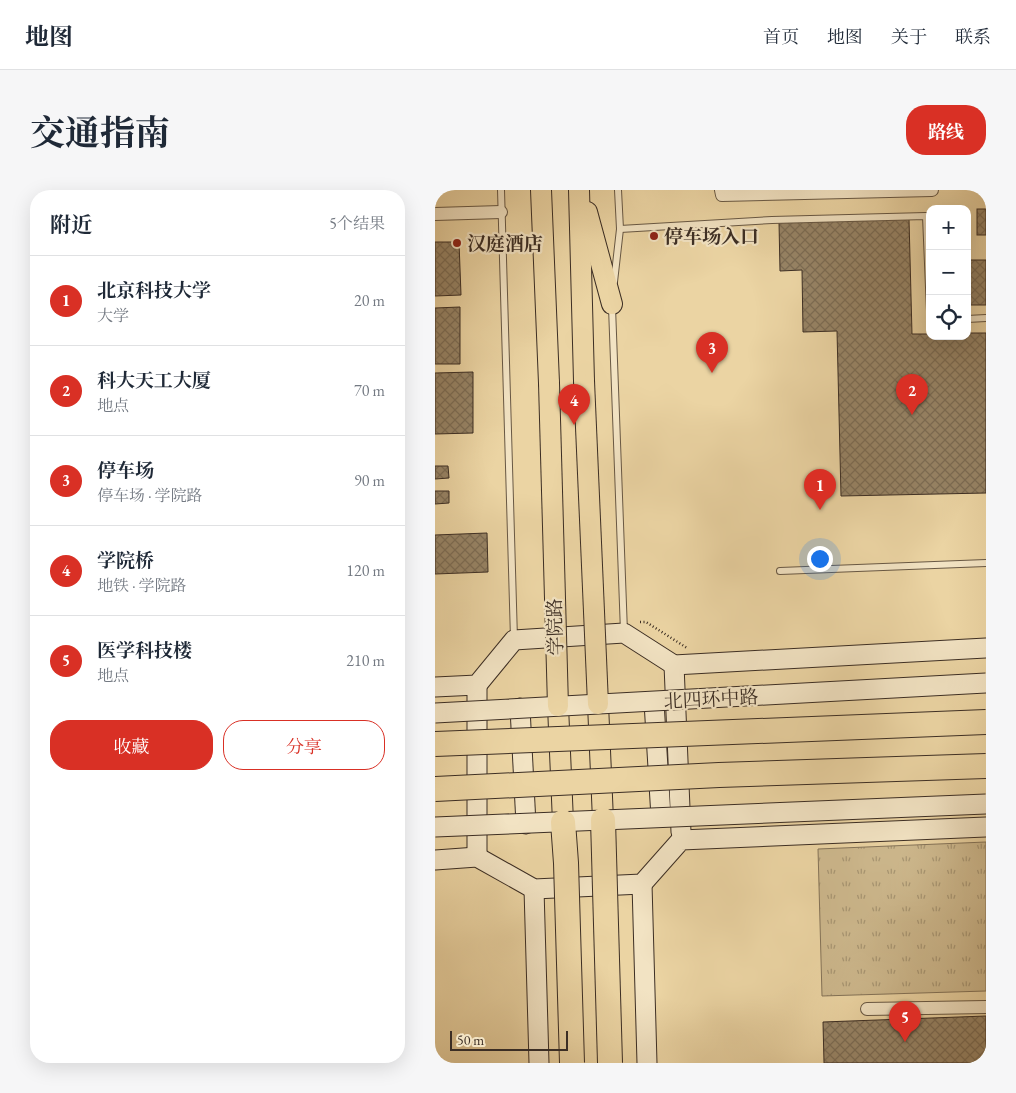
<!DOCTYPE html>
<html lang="zh">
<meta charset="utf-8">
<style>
body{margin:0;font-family:"EB Garamond","Noto Serif SC",serif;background:#f6f6f7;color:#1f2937}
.controls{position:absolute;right:15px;top:15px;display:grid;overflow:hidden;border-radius:10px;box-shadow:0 5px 20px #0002}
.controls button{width:45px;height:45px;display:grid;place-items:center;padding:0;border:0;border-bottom:1px solid #e0e1e3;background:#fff;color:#1f2937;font:25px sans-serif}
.scale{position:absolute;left:15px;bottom:12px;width:118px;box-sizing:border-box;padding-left:5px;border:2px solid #3c2e24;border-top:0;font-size:14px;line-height:18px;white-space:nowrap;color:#3c2e24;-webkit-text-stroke:4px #f2e3c3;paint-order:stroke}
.you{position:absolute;left:384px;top:368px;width:18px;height:18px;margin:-12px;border:4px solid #fff;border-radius:50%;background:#1a73e8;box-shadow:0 0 0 8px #1a73e833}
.badge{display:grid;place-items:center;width:32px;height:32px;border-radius:50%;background:#d93025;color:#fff;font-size:16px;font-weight:700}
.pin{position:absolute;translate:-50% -41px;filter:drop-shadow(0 1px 2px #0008)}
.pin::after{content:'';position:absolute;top:26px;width:18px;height:15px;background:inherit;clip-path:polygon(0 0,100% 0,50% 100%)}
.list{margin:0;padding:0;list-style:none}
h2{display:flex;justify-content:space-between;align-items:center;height:65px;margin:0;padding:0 20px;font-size:21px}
h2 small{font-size:16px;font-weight:400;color:#747a83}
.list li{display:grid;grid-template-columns:32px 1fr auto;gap:15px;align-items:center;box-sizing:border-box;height:90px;padding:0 20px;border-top:1px solid #e0e1e3}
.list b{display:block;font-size:19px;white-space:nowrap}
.list p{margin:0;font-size:16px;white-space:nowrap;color:#747a83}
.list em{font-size:16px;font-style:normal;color:#747a83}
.actions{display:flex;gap:10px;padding:15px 20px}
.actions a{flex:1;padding:11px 0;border:1px solid #d93025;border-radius:20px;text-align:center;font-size:18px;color:#d93025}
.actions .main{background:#d93025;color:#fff}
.icon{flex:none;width:28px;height:28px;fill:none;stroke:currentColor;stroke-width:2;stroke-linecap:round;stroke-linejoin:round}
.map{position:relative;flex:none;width:551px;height:873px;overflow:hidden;border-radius:20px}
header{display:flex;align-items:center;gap:30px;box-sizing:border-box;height:70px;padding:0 25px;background:#fff;border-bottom:1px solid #e0e1e3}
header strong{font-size:24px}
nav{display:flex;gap:28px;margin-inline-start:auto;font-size:18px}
.intro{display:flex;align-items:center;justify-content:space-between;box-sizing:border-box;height:120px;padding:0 30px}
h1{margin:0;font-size:35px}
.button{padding:12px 22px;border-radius:20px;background:#d93025;color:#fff;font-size:18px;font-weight:700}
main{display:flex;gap:30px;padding:0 30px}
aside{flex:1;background:#fff;border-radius:20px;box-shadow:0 5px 20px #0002}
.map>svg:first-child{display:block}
.park{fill:url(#park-tufts);stroke:#847358}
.building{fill:url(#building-cross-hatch);stroke:#3c2e24}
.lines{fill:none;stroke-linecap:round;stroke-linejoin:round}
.lane-casing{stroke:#685844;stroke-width:8}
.street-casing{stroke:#685844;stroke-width:14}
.secondary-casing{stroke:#3c2e24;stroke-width:21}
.primary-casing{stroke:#3c2e24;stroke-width:22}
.path{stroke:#3c2e24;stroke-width:2.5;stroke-dasharray:1 2.5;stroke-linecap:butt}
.lane{stroke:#f2e3c3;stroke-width:6}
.street{stroke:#f2e3c3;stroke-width:12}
.secondary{stroke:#f2e3c3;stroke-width:19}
.primary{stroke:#ebd4a3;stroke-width:20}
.secondary-bridge-casing{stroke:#3c2e24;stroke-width:21;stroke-linecap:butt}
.primary-bridge-casing{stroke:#3c2e24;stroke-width:22;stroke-linecap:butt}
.highway-bridge-casing{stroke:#3c2e24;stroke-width:26;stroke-linecap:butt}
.secondary-bridge{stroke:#f2e3c3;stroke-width:19}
.primary-bridge{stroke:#ebd4a3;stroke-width:20}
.highway-bridge{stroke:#ebd4a3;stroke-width:24}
.poi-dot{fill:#8f2418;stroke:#f2e3c3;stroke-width:2}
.labels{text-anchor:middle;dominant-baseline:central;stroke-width:4.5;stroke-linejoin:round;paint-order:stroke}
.poi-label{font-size:19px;font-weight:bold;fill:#3c2e24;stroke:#f2e3c3;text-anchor:start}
.street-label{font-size:19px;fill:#3c2e24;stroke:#f2e3c3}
</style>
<header>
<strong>地图</strong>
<nav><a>首页</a><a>地图</a><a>关于</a><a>联系</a></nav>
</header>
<div class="intro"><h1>交通指南</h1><a class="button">路线</a></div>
<main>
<aside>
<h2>附近<small>5个结果</small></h2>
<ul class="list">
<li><span class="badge">1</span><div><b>北京科技大学</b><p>大学</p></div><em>20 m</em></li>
<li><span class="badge">2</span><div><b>科大天工大厦</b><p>地点</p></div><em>70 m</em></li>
<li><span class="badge">3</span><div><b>停车场</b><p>停车场 · 学院路</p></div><em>90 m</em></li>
<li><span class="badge">4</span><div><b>学院桥</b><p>地铁 · 学院路</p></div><em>120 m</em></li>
<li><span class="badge">5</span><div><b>医学科技楼</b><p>地点</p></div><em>210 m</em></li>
</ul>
<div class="actions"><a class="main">收藏</a><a>分享</a></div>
</aside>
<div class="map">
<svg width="551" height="873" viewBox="0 0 551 873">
<defs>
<pattern id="park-tufts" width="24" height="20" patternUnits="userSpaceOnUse" patternTransform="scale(1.25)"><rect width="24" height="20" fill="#cdb88d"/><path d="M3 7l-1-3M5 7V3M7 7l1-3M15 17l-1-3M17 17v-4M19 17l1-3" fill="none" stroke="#a89673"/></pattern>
<pattern id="building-cross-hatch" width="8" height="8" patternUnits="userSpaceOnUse" patternTransform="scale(1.25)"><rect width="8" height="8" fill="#978466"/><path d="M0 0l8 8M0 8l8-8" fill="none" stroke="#7c6c54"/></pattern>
</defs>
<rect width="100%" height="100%" fill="#ebd4a3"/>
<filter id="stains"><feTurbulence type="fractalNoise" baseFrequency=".004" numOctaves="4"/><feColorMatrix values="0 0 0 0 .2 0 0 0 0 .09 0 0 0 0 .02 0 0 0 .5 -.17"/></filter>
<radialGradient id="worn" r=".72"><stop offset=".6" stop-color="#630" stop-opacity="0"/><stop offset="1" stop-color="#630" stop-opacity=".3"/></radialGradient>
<polygon class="park" points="551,652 551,801 387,806 383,659"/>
<g class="building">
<rect x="542" y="19" width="9" height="26"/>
<polygon points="474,29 477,144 495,144 495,146 532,146 532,143 551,143 551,303 406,306 402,141 368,142 367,80 345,81 344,32"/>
<polygon points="0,52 24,52 26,105 0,106"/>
<rect x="532" y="70" width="19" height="45"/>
<polygon points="25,117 25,174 0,174 0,118"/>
<polygon points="38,182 38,243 0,244 0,183"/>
<polygon points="0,276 13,276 14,288 0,289"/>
<polygon points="0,301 14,301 14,313 0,314"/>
<polygon points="52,343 53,382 0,384 0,345"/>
<polygon points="551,826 551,873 389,873 388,832"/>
</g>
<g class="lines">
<g class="lane-casing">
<g id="lane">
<polyline points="66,0 79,449"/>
<polyline points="185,39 337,30 491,26 495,121"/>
<polyline points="179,92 185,39 183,0"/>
<polyline points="177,117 189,442"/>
<polyline points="532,129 551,128"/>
<polyline points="345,381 551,373"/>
</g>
</g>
<g class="street-casing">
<g id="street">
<polyline points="286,0 287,5 497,0"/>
<polyline points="0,24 66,22"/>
<polyline points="432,819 551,817"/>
</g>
</g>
<g class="secondary-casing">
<g id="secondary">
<polyline points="239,475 246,642"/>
<polyline points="42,495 42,667"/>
<polyline points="0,497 42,495 79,450 189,443 239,475 551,458"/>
<polyline points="219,512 226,627"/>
<polyline points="85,518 91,634"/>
<polyline points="0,670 42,667 99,699 207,694 246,650 551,637"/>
<polyline points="207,694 212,873"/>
<polyline points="99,699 104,873"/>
</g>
</g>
<g class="primary-casing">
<g id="primary">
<polyline points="106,0 114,193"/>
<polyline points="144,0 149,191"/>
<polyline points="152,22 177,114"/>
<polyline points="163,514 168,630"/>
<polyline points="123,516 128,632"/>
</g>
</g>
<polyline class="path" points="205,432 211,432 252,458"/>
<use href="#lane" class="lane"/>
<use href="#street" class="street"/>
<use href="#secondary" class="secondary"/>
<use href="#primary" class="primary"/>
<g class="secondary-bridge-casing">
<g id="secondary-bridge">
<polyline points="0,523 551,493"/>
<polyline points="0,637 551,614"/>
</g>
</g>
<g class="primary-bridge-casing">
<g id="primary-bridge">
<polyline points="149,191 163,514"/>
<polyline points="114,193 123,516"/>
</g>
</g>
<g class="highway-bridge-casing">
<g id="highway-bridge">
<polyline points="0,554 551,532"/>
<polyline points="0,599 284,585 551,576"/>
<polyline points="168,630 175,873"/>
<polyline points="128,632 131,673 137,873"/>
</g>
</g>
<use href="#secondary-bridge" class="secondary-bridge"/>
<use href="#primary-bridge" class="primary-bridge"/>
<use href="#highway-bridge" class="highway-bridge"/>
</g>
<g class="poi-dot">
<circle cx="219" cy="46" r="5"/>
<circle cx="22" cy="53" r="5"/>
</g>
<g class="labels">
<g class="poi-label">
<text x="229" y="46">停车场入口</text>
<text x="32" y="53">汉庭酒店</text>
</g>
<g class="street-label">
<text transform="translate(120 437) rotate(-92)">学院路</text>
<text transform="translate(276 509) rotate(-3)">北四环中路</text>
</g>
</g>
<rect width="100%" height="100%" filter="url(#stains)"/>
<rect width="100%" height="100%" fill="url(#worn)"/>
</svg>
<div class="controls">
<button>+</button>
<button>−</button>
<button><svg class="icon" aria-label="locate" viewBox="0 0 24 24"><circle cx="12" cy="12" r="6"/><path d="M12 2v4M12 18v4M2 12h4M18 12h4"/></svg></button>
</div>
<div class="scale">50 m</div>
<div class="you"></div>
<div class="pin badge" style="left:385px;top:320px">1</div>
<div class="pin badge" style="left:477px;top:225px">2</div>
<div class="pin badge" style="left:277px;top:183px">3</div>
<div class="pin badge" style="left:139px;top:235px">4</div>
<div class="pin badge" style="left:470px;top:852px">5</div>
</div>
</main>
